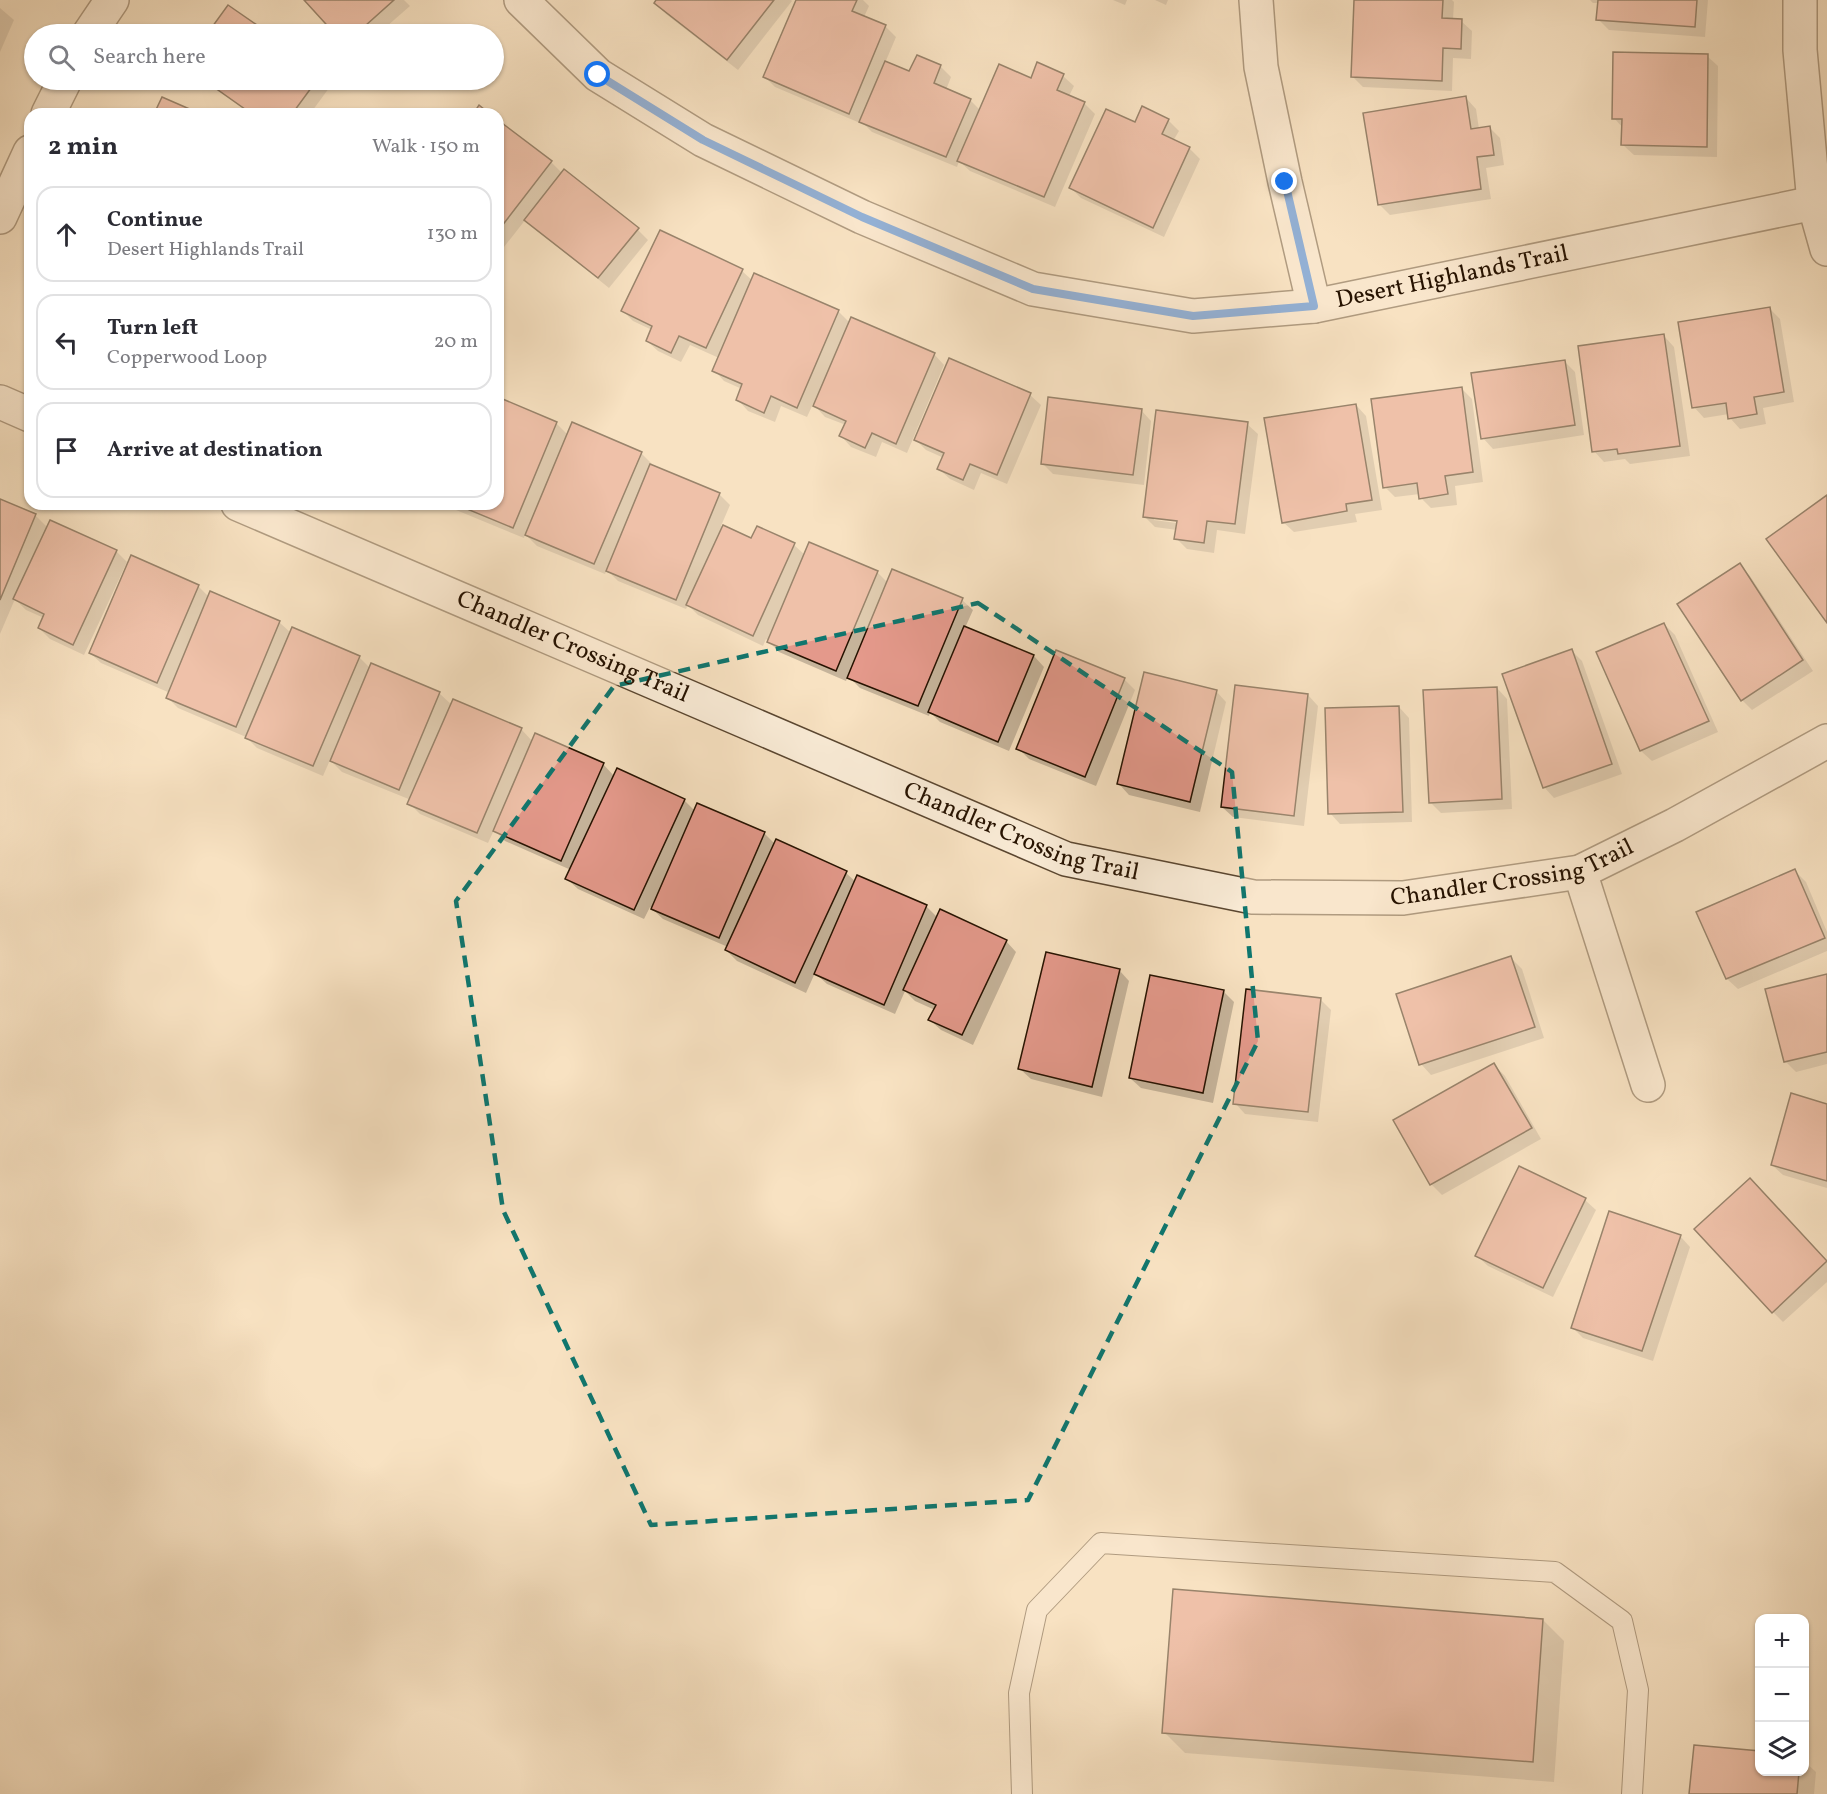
<!DOCTYPE html>
<meta charset="utf-8">
<style>
body{margin:0;font-family:Vollkorn,serif;background:#f7f7f7;color:#2b2b33}
.controls{position:absolute;right:18px;bottom:18px;display:grid;overflow:hidden;border-radius:12px;box-shadow:0 2px 4px #0004}
.controls button{width:54px;height:54px;display:grid;place-items:center;padding:0;border:0;border-bottom:2px solid #e1e1e2;background:#fff;color:#2b2b33;font:30px sans-serif}
.stop{position:absolute;width:18px;height:18px;margin:-14px;border:4px solid #1a73e8;border-radius:50%;background:#fff}
.stop.end{background:#1a73e8;border-color:#fff;box-shadow:0 2px 6px #0008}
.list{margin:0;padding:0;list-style:none}
h2{display:flex;justify-content:space-between;align-items:center;height:78px;margin:0;padding:0 24px;font-size:26px}
h2 small{font-size:20px;font-weight:400;color:#7c7c81}
.list li{display:grid;grid-template-columns:39px 1fr auto;gap:18px;align-items:center;box-sizing:border-box;height:96px;margin:0 12px 12px;padding:0 12px;border:2px solid #e1e1e2;border-radius:18px}
.list b{display:block;font-size:22px;white-space:nowrap}
.list p{margin:0;font-size:20px;white-space:nowrap;color:#7c7c81}
.list em{font-size:20px;font-style:normal;color:#7c7c81}
.icon{flex:none;width:33px;height:33px;fill:none;stroke:currentColor;stroke-width:2;stroke-linecap:round;stroke-linejoin:round}
.map{position:relative;flex:none;width:1827px;height:1794px;overflow:hidden}
.search{position:absolute;background:#fff;box-shadow:0 2px 4px #0004;left:24px;top:24px;width:480px;height:66px;display:flex;align-items:center;gap:15px;box-sizing:border-box;padding:0 21px;border-radius:33px;color:#7c7c81;font-size:22px}
.panel{position:absolute;background:#fff;box-shadow:0 2px 4px #0004;left:24px;top:108px;width:480px;height:402px;border-radius:18px}
.map>svg:first-child{display:block}
.shadow{fill:#0003;fill-rule:evenodd}
.building{fill:#e4998b;stroke:#261200;stroke-width:1.5}
.lines{fill:none;stroke-linecap:round;stroke-linejoin:round}
.lane-casing{stroke:#5a4630;stroke-width:22}
.street-casing{stroke:#5a4630;stroke-width:36}
.lane{stroke:#faecd7;stroke-width:20}
.street{stroke:#faecd7;stroke-width:33}
.route{stroke:#1a73e8;stroke-width:8}
.marked{fill:none;stroke:#0f766e;stroke-width:4.5;stroke-dasharray:12 8;stroke-linejoin:round}
.labels{text-anchor:middle;dominant-baseline:central;stroke-width:6;stroke-linejoin:round;paint-order:stroke}
.street-label{font-size:24px;fill:#261200;stroke:#faecd7}
</style>
<div class="map">
<svg width="1827" height="1794" viewBox="0 0 1827 1794">
<rect width="100%" height="100%" fill="#f8e2c2"/>
<filter id="stains"><feTurbulence type="fractalNoise" baseFrequency=".00333" numOctaves="4"/><feColorMatrix values="0 0 0 0 .2 0 0 0 0 .09 0 0 0 0 .02 0 0 0 .5 -.17"/></filter>
<radialGradient id="worn" r=".72"><stop offset=".6" stop-color="#630" stop-opacity="0"/><stop offset="1" stop-color="#630" stop-opacity=".3"/></radialGradient>
<g class="shadow">
<polygon points="306,0 404,0 410,6 378,34 337,34"/>
<polygon points="658,0 791,0 792,1 738,70 666,14 656,3"/>
<polygon points="798,0 863,0 869,6 864,17 886,27 896,37 885,63 910,73 940,66 951,77 946,90 970,100 981,111 1031,80 1063,76 1074,86 1069,96 1084,103 1095,114 1055,207 970,171 959,161 957,167 872,132 861,121 860,123 775,87 765,77"/>
<polygon points="1113,0 1127,0 1125,5"/>
<polygon points="1155,0 1168,0 1166,5"/>
<polygon points="1356,0 1452,0 1454,2 1453,20 1461,21 1472,31 1471,59 1453,58 1452,91 1363,87 1352,76"/>
<polygon points="1590,0 1708,0 1705,37 1609,30 1598,19 1599,3 1593,3"/>
<polygon points="229,7 267,34 209,34"/>
<polygon points="0,8 14,20 0,52"/>
<polygon points="1707,56 1718,66 1717,157 1634,155 1623,145 1623,128 1614,118"/>
<polygon points="202,80 328,80 332,84 310,114 251,114"/>
<polygon points="1466,98 1476,109 1479,129 1489,127 1500,138 1504,165 1486,168 1491,199 1390,215 1379,204"/>
<polygon points="1168,120 1179,131 1173,141 1190,149 1200,159 1164,237 1081,198 1071,188 1135,124"/>
<polygon points="498,122 551,162 563,174 638,230 648,240 609,288 537,230 526,219 504,247 498,242"/>
<polygon points="660,232 742,271 753,281 838,311 850,323 934,354 944,365 907,453 882,442 876,457 851,447 841,436 846,425 825,417 813,404 807,417 781,406 775,422 748,411 738,400 742,389 724,381 714,370 719,358 690,345 681,362 658,351 647,341 652,330 633,321 623,311"/>
<polygon points="1769,308 1780,319 1794,402 1763,408 1766,424 1740,429 1730,418 1729,414 1704,418 1694,407"/>
<polygon points="1664,336 1674,347 1690,456 1630,464 1625,459 1604,462 1594,451"/>
<polygon points="1564,361 1575,372 1584,435 1493,449 1483,438"/>
<polygon points="1462,389 1472,399 1483,482 1455,486 1457,505 1431,508 1421,498 1420,494 1395,497 1385,487"/>
<polygon points="1030,395 1041,405 1007,484 981,473 974,490 950,479 939,469 944,458 926,450 916,440"/>
<polygon points="498,399 556,423 568,435 641,453 652,464 651,466 719,494 730,505 721,526 752,541 794,545 805,555 877,572 888,583 962,600 973,610 965,628 1034,656 1044,667 1009,751 940,722 930,712 929,716 860,688 848,676 846,681 779,652 766,639 763,646 698,615 688,605 686,609 618,581 607,570 605,574 537,546 525,534 524,538 456,510 451,504 498,504"/>
<polygon points="1356,405 1366,416 1382,510 1355,514 1357,522 1294,532 1283,522"/>
<polygon points="1141,410 1151,421 1144,485 1053,474 1042,463"/>
<path d="M1247,424L1258,434L1245,534L1217,530L1214,553L1187,549L1176,538L1177,530L1155,527L1144,516ZM1154,517L1184,521V524L1154,520Z"/>
<polygon points="0,500 35,515 48,528 116,551 127,562 84,655 50,639 39,628 44,618 26,610 15,599 0,634"/>
<polygon points="132,557 198,586 209,597 279,622 291,633 359,657 370,668 439,693 452,705 454,701 522,730 533,742 603,764 615,777 684,800 695,811 764,833 775,844 846,873 856,882 926,906 938,918 1006,941 1016,952 973,1045 941,1030 930,1020 935,1010 915,1001 905,991 895,1014 827,984 815,973 806,993 737,961 726,950 728,947 663,919 650,907 644,919 578,889 567,879 571,870 505,841 494,830 488,843 420,814 409,803 411,800 342,772 330,760 323,776 257,748 246,737 178,708 168,698 170,693 101,663 90,653"/>
<polygon points="1740,565 1750,576 1813,671 1752,710 1742,700"/>
<polygon points="1664,624 1675,635 1718,732 1652,761 1641,751 1598,653"/>
<polygon points="1572,651 1582,661 1622,774 1554,798 1544,787"/>
<polygon points="1124,679 1135,690 1096,786 1029,759 1018,748"/>
<polygon points="1497,688 1507,699 1512,809 1441,813 1430,802"/>
<polygon points="1216,691 1226,702 1200,812 1129,795 1119,784"/>
<polygon points="1308,695 1318,706 1304,826 1233,817 1222,807"/>
<polygon points="1399,707 1409,718 1412,822 1340,824 1330,813"/>
<polygon points="1795,871 1806,882 1827,932 1827,951 1738,989 1727,979 1698,912"/>
<polygon points="1511,958 1522,969 1544,1038 1431,1075 1421,1064"/>
<polygon points="1119,970 1129,981 1102,1097 1031,1079 1020,1069"/>
<polygon points="1827,975 1827,1064 1796,1072 1786,1062 1767,990"/>
<polygon points="1223,991 1234,1002 1213,1103 1141,1088 1130,1078"/>
<polygon points="1320,999 1331,1010 1318,1122 1245,1114 1235,1103"/>
<polygon points="1494,1065 1505,1076 1541,1139 1442,1195 1431,1184 1396,1121"/>
<polygon points="1827,1105 1827,1188 1783,1175 1772,1165"/>
<polygon points="1520,1168 1585,1200 1596,1210 1553,1297 1488,1266 1477,1256"/>
<polygon points="1760,1190 1827,1262 1827,1282 1783,1322 1773,1312"/>
<polygon points="1680,1236 1690,1247 1653,1361 1583,1338 1572,1327"/>
<polygon points="1543,1620 1564,1641 1554,1782 1185,1753 1164,1732"/>
<polygon points="1804,1761 1816,1772 1814,1794 1691,1794 1760,1772 1804,1772"/>
</g>
<g class="building">
<polygon points="304,0 394,0 356,34 335,34"/>
<polygon points="656,0 774,0 727,60 654,3"/>
<polygon points="796,0 857,0 852,11 886,25 849,114 763,77"/>
<polygon points="1354,0 1443,0 1442,18 1462,19 1461,49 1443,48 1442,81 1351,77"/>
<polygon points="1598,0 1697,0 1695,27 1596,20"/>
<polygon points="228,5 270,34 207,34"/>
<polygon points="1613,52 1708,54 1707,147 1621,145 1622,119 1612,119"/>
<polygon points="917,55 941,65 934,83 971,99 946,157 859,122 885,61 909,71"/>
<polygon points="1037,62 1064,74 1057,90 1085,102 1044,197 957,161 999,64 1031,78"/>
<polygon points="204,80 317,80 292,114 252,114"/>
<polygon points="1466,96 1471,129 1490,126 1494,155 1477,157 1481,189 1378,205 1363,113"/>
<polygon points="162,97 201,114 154,114"/>
<polygon points="479,105 490,114 473,114"/>
<polygon points="1142,106 1169,119 1162,134 1190,147 1153,228 1069,188 1106,109 1135,122"/>
<polygon points="498,120 552,161 498,231"/>
<polygon points="564,169 639,228 598,278 524,220"/>
<polygon points="660,230 743,269 706,348 679,336 671,353 646,341 652,326 621,311"/>
<polygon points="754,273 839,310 797,408 771,396 764,413 736,400 742,384 712,371"/>
<polygon points="1770,307 1784,392 1754,397 1757,414 1728,419 1726,403 1692,408 1678,322"/>
<polygon points="851,317 935,353 896,444 872,433 865,448 839,436 846,421 813,406"/>
<polygon points="1664,334 1680,446 1618,454 1617,449 1592,452 1578,346"/>
<polygon points="949,358 1031,393 997,475 970,464 963,480 937,469 944,453 914,440"/>
<polygon points="1565,360 1575,425 1481,439 1471,373"/>
<polygon points="1462,387 1473,472 1445,476 1448,494 1419,499 1417,483 1383,488 1371,399"/>
<polygon points="498,397 557,422 513,528 455,504 498,504"/>
<polygon points="1048,397 1142,409 1133,475 1041,464"/>
<polygon points="1356,404 1372,500 1346,504 1347,511 1282,523 1264,418"/>
<polygon points="1156,410 1248,422 1235,524 1207,521 1204,543 1174,539 1177,521 1143,517"/>
<polygon points="572,422 642,452 594,564 525,535"/>
<polygon points="650,464 720,493 676,600 606,571"/>
<polygon points="1827,495 1827,623 1766,539"/>
<polygon points="0,499 36,514 0,600"/>
<polygon points="50,520 117,550 73,645 38,628 44,614 13,599"/>
<polygon points="723,525 751,538 757,526 795,543 753,636 686,605"/>
<polygon points="809,542 878,571 836,671 767,642"/>
<polygon points="131,555 199,585 157,683 89,653"/>
<polygon points="1740,563 1803,660 1741,701 1677,604"/>
<polygon points="892,569 963,598 918,706 847,678"/>
<polygon points="210,591 280,621 236,727 166,698"/>
<polygon points="1664,623 1709,721 1640,751 1596,652"/>
<polygon points="964,626 1034,655 998,742 928,712"/>
<polygon points="292,627 360,656 313,766 245,738"/>
<polygon points="1572,649 1612,764 1543,788 1502,674"/>
<polygon points="1056,650 1125,678 1085,777 1016,749"/>
<polygon points="371,663 440,692 399,790 330,761"/>
<polygon points="1144,672 1217,690 1190,802 1117,784"/>
<polygon points="1235,685 1308,694 1294,816 1221,807"/>
<polygon points="1497,687 1502,799 1429,803 1423,690"/>
<polygon points="453,699 522,728 477,833 407,804"/>
<polygon points="1399,706 1403,812 1328,814 1325,708"/>
<polygon points="535,733 604,763 561,861 493,831"/>
<polygon points="617,768 685,799 634,910 565,879"/>
<polygon points="697,803 765,832 719,938 651,909"/>
<polygon points="776,839 847,871 795,983 725,950"/>
<polygon points="1795,869 1825,938 1726,979 1696,912"/>
<polygon points="857,875 927,905 884,1005 814,974"/>
<polygon points="940,909 1007,940 962,1035 928,1020 936,1005 903,990"/>
<polygon points="1046,952 1120,969 1092,1087 1018,1069"/>
<polygon points="1511,956 1535,1027 1419,1065 1396,994"/>
<polygon points="1827,974 1827,1052 1784,1062 1765,989"/>
<polygon points="1150,975 1224,990 1203,1093 1129,1078"/>
<polygon points="1246,989 1321,998 1308,1112 1233,1104"/>
<polygon points="1494,1063 1532,1128 1430,1185 1393,1120"/>
<polygon points="1791,1093 1827,1104 1827,1181 1771,1165"/>
<polygon points="1519,1166 1586,1198 1543,1288 1475,1256"/>
<polygon points="1750,1178 1827,1261 1772,1313 1694,1229"/>
<polygon points="1609,1211 1681,1235 1642,1351 1571,1328"/>
<polygon points="1173,1589 1543,1619 1533,1762 1162,1733"/>
<polygon points="1694,1745 1760,1751 1760,1772 1799,1772 1797,1794 1689,1794"/>
</g>
<g class="lines">
<g class="lane-casing">
<polyline id="lane" points="1022,1794 1019,1693 1037,1610 1101,1543 1555,1572 1622,1621 1638,1690 1632,1794"/>
</g>
<g class="street-casing">
<g id="street">
<path id="s1" d="M521,0L598,75L703,140L862,217L1033,289L1193,316L1314,306L1814,203"/>
<polyline points="1256,0 1261,67 1285,182 1314,306"/>
<polyline points="1800,0 1800,50 1814,203 1827,249"/>
<polyline points="89,34 112,0"/>
<polyline points="48,114 65,80"/>
<polyline points="0,217 30,152"/>
<polyline points="0,402 30,415"/>
<path id="s2" d="M238,504L1066,859L1253,897L1403,898L1580,872L1675,825L1827,741"/>
<polyline points="1580,872 1648,1085"/>
</g>
</g>
<use href="#lane" class="lane"/>
<use href="#street" class="street"/>
</g>
<g class="lines">
<polyline class="route" points="598,75 703,140 862,217 1033,289 1193,316 1314,306 1285,182"/>
</g>
<path d="M0 0H1827V1794H0ZM978,603L1232,772L1258,1041L1028,1500L651,1525L503,1210L456,901L614,686Z" fill="#f8e2c2" fill-opacity=".55" fill-rule="evenodd"/>
<path class="marked" d="M978,603L1232,772L1258,1041L1028,1500L651,1525L503,1210L456,901L614,686Z"/>
<g class="labels">
<g class="street-label">
<text stroke="none"><textPath href="#s1" startOffset="1018">Desert Highlands Trail</textPath></text>
<text stroke="none"><textPath href="#s2" startOffset="364">Chandler Crossing Trail</textPath></text>
<text stroke="none"><textPath href="#s2" startOffset="850">Chandler Crossing Trail</textPath></text>
<text stroke="none"><textPath href="#s2" startOffset="1354">Chandler Crossing Trail</textPath></text>
</g>
</g>
<rect width="100%" height="100%" filter="url(#stains)"/>
<rect width="100%" height="100%" fill="url(#worn)"/>
</svg>
<div class="controls">
<button>+</button>
<button>−</button>
<button><svg class="icon" aria-label="layers" viewBox="0 0 24 24"><path d="M12 4l9 5-9 5-9-5zM3 14l9 5 9-5"/></svg></button>
</div>
<div class="stop" style="left:598px;top:75px"></div>
<div class="stop end" style="left:1285px;top:182px"></div>
<div class="search"><svg class="icon" aria-label="search" viewBox="0 0 24 24"><circle cx="10" cy="10" r="6"/><path d="M15 15l6 6"/></svg>Search here</div>
<section class="panel">
<h2>2 min<small>Walk · 150 m</small></h2>
<ul class="list">
<li><svg class="icon" aria-label="ahead" viewBox="0 0 24 24"><path d="M12 20V5M6 11l6-6 6 6"/></svg><div><b>Continue</b><p>Desert Highlands Trail</p></div><em>130 m</em></li>
<li><svg class="icon" aria-label="left" viewBox="0 0 24 24"><path d="M17 20v-9H6M10 6l-5 5 5 5"/></svg><div><b>Turn left</b><p>Copperwood Loop</p></div><em>20 m</em></li>
<li><svg class="icon" aria-label="arrive" viewBox="0 0 24 24"><path d="M6 21V4h12l-3 4 3 4H6"/></svg><div><b>Arrive at destination</b></div></li>
</ul>
</section>
</div>
